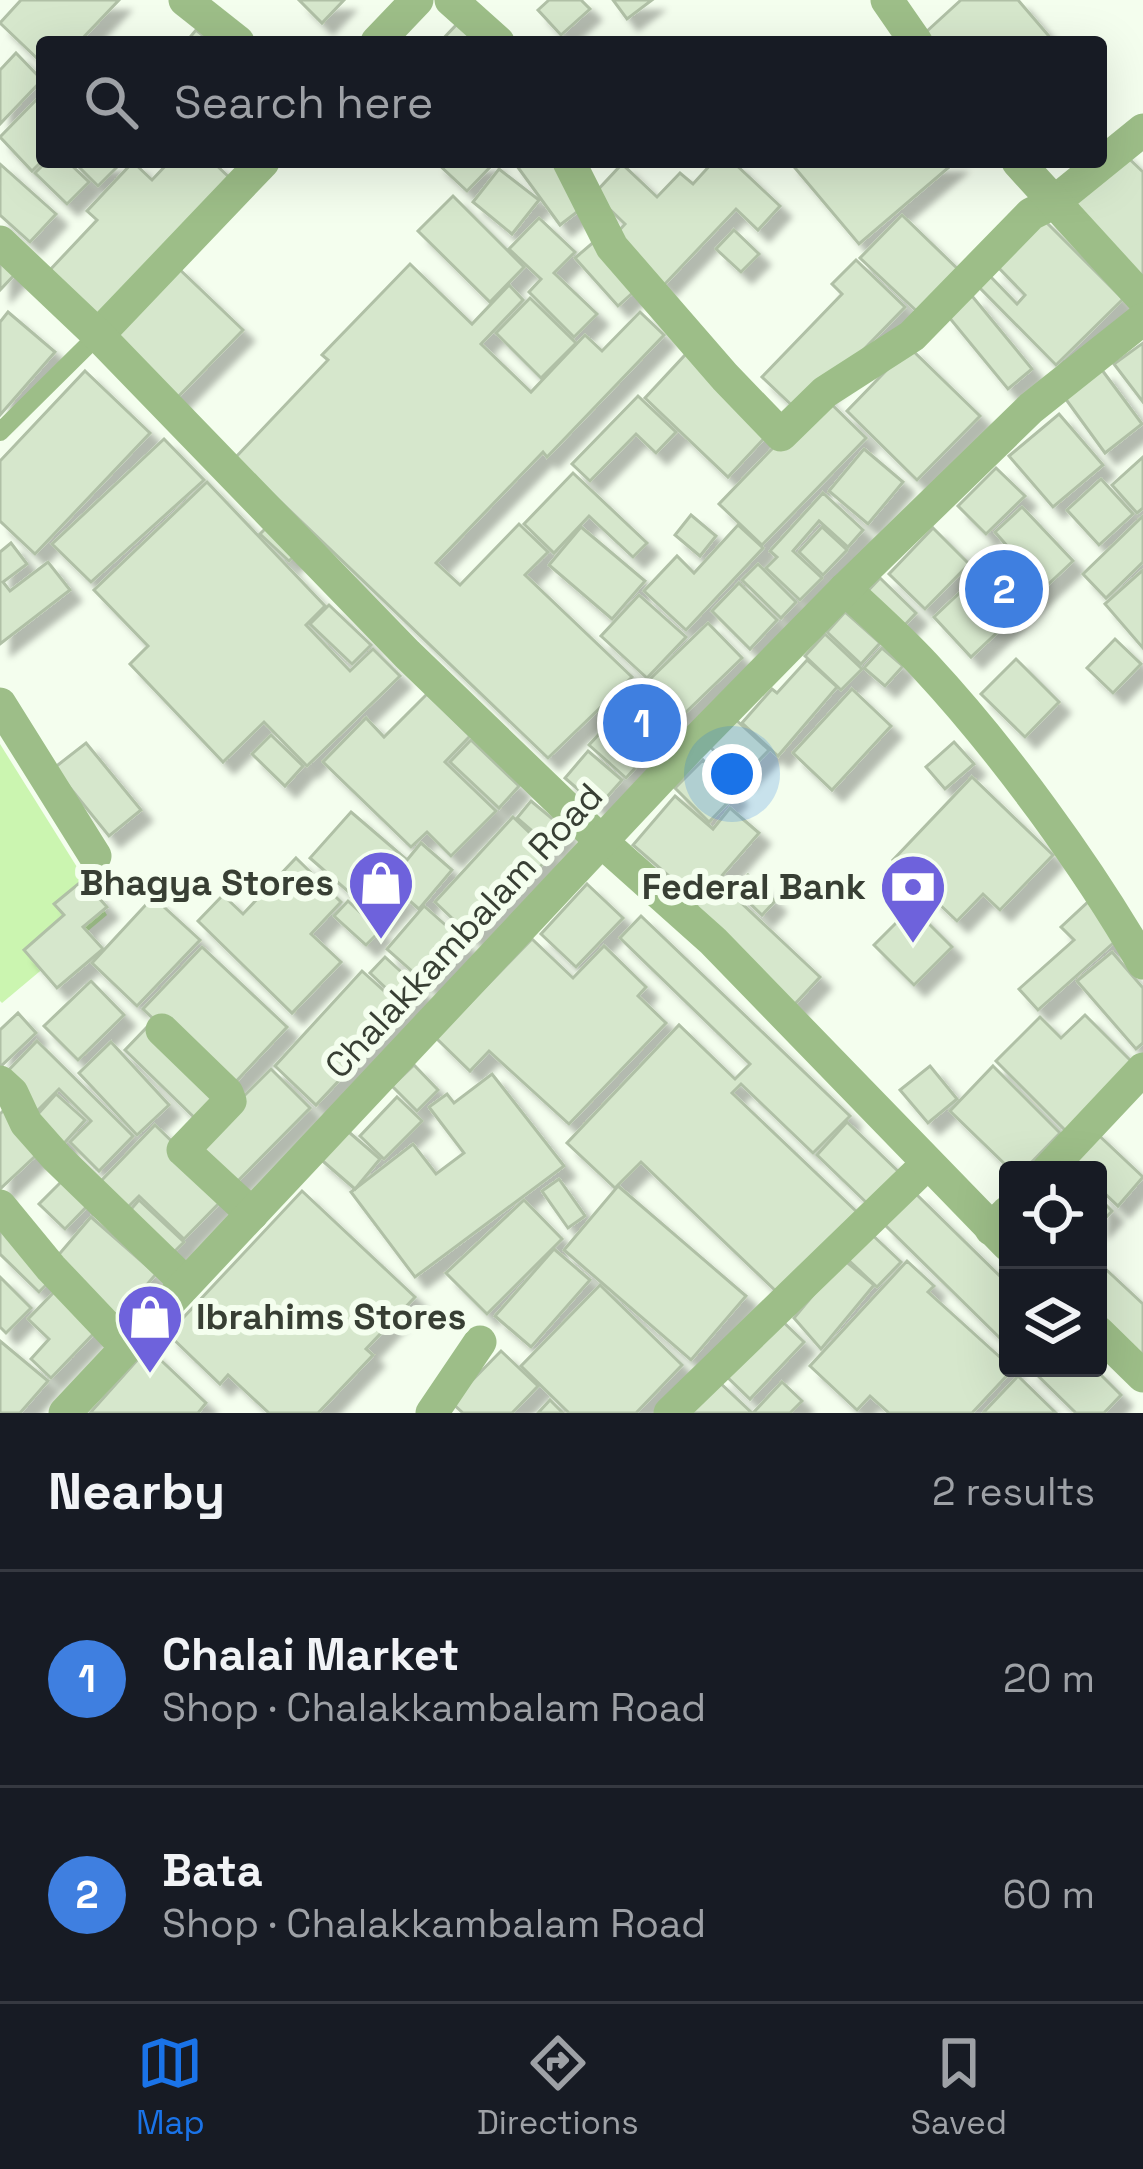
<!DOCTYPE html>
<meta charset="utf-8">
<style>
body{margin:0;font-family:"Space Grotesk",sans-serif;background:#20242c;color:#f1f3f6}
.controls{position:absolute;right:36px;bottom:36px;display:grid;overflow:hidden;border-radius:12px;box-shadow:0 12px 48px #0002}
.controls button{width:108px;height:108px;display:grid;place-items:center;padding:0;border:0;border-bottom:3px solid #363941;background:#171b24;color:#f1f3f6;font:60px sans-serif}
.you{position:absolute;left:732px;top:774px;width:42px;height:42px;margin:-30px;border:9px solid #fff;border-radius:50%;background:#1a73e8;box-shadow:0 0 0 18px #1a73e833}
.badge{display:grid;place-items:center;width:78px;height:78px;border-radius:50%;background:#1a73e8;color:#fff;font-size:39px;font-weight:700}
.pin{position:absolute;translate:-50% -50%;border:6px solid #fff;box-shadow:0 3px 12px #0006}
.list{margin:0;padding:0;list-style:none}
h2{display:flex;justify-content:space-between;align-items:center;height:156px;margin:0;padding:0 48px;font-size:51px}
h2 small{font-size:39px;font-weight:400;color:#9ea1a6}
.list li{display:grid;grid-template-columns:78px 1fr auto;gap:36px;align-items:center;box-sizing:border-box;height:216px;padding:0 48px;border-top:3px solid #363941}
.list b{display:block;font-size:45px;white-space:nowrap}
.list p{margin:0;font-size:39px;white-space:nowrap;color:#9ea1a6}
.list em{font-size:39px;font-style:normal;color:#9ea1a6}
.icon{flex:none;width:66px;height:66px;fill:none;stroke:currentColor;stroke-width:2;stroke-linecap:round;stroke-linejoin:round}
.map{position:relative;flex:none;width:1143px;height:1413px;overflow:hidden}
.search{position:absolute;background:#171b24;box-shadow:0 12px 48px #0002;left:36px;right:36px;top:36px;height:132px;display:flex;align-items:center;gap:30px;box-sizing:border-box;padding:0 42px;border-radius:12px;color:#9ea1a6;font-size:45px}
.sheet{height:588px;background:#171b24}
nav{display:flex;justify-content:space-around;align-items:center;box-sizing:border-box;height:168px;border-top:3px solid #363941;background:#171b24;font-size:33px;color:#9ea1a6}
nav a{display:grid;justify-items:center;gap:6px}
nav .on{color:#1a73e8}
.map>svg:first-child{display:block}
.green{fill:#cbf5b0}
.building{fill:#d6e7cc;stroke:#b0c0a6;stroke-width:3;filter:url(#shadow)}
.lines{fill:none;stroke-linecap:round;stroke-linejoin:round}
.service{stroke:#9dbe88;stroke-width:18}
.minor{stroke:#9dbe88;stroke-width:33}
.tertiary{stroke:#9dbe88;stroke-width:33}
.labels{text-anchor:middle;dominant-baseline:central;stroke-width:12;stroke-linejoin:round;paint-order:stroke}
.poi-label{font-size:36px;font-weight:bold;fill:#383f34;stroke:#f4feee;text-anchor:end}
.street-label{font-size:36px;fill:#383f34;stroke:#f4feee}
</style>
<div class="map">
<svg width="1143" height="1413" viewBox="0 0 1143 1413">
<defs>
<filter id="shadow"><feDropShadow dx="11" dy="11" stdDeviation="3" flood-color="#0004"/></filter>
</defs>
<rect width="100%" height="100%" fill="#f4feee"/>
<polygon class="green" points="0,744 107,915 2,1003 0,1001"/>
<g class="building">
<polygon points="21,0 119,0 79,42 42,42 42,63 0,23"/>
<polygon points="299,0 344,0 322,23"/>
<polygon points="549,0 581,0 590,9 561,35 538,10"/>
<polygon points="613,0 652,0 627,19"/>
<polygon points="961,0 1018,0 1054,42 935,42 926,32"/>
<polygon points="460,21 481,42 440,42"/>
<polygon points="196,30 211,42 186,42"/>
<polygon points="16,53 42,80 0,124 0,70"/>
<polygon points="42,94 42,161 32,171 0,137"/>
<polygon points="1120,150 1143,172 1143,279 1067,204"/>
<polygon points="46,162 68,162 89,182 67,204 35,173"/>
<polygon points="74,162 122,162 98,186"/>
<polygon points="133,162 152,180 169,162 213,162 233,181 101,321 49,271 97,220 87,211"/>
<polygon points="436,162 495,162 467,191"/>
<polygon points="514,162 552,162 586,205 560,225"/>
<polygon points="713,162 733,162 780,206 758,230 736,209 664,285 613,237 625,224 594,194 622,164 657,197 680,173 693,184"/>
<polygon points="790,162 955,162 859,244"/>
<polygon points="0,164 56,214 30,242 0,215"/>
<polygon points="499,169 539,200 512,234 473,202"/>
<polygon points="453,196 524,267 490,302 418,231"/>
<polygon points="902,215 964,275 923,317 860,258"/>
<polygon points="539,218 575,252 554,273 597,314 574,337 529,292 541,279 509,249"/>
<polygon points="1042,218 1123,299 1056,365 977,285 989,275 1017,304 1025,295 995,264"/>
<polygon points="734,230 759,254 741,272 716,249"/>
<polygon points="596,240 639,287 618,306 575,258"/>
<polygon points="0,250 20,269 0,290"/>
<polygon points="856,260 905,307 801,414 762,377 842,294 832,284"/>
<polygon points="410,264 472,324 509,285 523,300 481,344 531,392 585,335 602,351 640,312 664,335 547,457 543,452 436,563 460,585 519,524 548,552 525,575 632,677 548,758 235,458 328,360 322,355"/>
<polygon points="175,265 243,330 174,401 107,336"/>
<polygon points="972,296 1032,369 1008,389 948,316"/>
<polygon points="530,298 576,343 541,378 496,333"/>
<polygon points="8,312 55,352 0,415 0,322"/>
<polygon points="1143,343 1143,402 1114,364"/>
<polygon points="909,347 980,416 917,480 847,411"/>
<polygon points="686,354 769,433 728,477 645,398"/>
<polygon points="1102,370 1142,424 1105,453 1065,398"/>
<polygon points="85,371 150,433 35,554 0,521 0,461"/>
<polygon points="638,396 676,432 656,453 636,434 590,481 572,464"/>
<polygon points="823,396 866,438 762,545 719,504"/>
<polygon points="1059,414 1103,465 1053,507 1009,456"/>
<polygon points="164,439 204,480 91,582 52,544"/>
<polygon points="864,449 903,482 868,524 829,491"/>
<polygon points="1143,457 1143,508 1137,513 1112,485"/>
<polygon points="996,468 1025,496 986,534 958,506"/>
<polygon points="573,473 647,543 633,557 589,516 554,553 524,524"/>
<polygon points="1101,479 1133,514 1099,545 1067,510"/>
<polygon points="207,482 325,606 306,625 350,671 373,649 400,676 307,766 264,722 223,762 130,664 148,646 94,590"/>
<polygon points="823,493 863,530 848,547 819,521 793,551 822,578 800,600 766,568 777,557 770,551"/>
<polygon points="1022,507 1073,561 971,657 934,617 1008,547 995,532"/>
<polygon points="691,515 716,536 700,556 675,535"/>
<polygon points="1143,516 1143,562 1106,598 1083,574"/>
<polygon points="271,523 300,550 289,561 260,534"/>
<polygon points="738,525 763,548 686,630 644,591 677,556 694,573"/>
<polygon points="581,527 645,581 612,619 549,565"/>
<polygon points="822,527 847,550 823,575 799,552"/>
<polygon points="933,528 969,564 925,609 889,574"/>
<polygon points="11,543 27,564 3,582 10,591 48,562 70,590 0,644 0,552"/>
<polygon points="758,564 796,602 781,618 742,580"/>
<polygon points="1143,570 1143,648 1105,604"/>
<polygon points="880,578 916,613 900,630 864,595"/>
<polygon points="739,583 777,620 750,649 712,611"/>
<polygon points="639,595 686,637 647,678 601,636"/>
<polygon points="329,605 371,645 352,664 310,624"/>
<polygon points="845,612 880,643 861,664 827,632"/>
<polygon points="708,623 742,658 682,716 648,681"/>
<polygon points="825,634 862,669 841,690 805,656"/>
<polygon points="1115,639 1141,664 1113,693 1087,668"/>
<polygon points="882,648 903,666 885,686 864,668"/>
<polygon points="1016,659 1059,702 1025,737 981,694"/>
<polygon points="807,660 837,687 778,756 742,723 772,689 777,693"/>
<polygon points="643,684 679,720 659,741 622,706"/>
<polygon points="852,689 891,726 832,790 793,753"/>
<polygon points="427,694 470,736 445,762 496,811 451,856 427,832 411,847 323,762 366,718 384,737"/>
<polygon points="620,711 656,745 626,778 589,745"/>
<polygon points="735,719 769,750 743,777 710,747"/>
<polygon points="271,735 303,766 285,786 252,754"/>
<polygon points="471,740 519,786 499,808 450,762"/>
<polygon points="954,742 974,764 945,789 926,767"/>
<polygon points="86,743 141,810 109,836 54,768"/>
<polygon points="588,751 622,780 598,807 565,778"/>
<polygon points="703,760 736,794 709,822 675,788"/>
<polygon points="972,777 1053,855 1000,910 983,894 957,921 893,860"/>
<polygon points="675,796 713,829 730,808 759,833 699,902 633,845"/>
<polygon points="531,801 567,831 553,849 517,818"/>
<polygon points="351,812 407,860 421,843 452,870 419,909 373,869 351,894 310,858"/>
<polygon points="513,817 552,854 473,938 435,902"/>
<polygon points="296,858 341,902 311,934 341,962 292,1013 198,921 223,895 243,914"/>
<polygon points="375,873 402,900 379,924 351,897"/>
<polygon points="748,875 775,901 762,915 735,889"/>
<polygon points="83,880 107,907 83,927 103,949 57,988 24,950 64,915 54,904"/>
<polygon points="719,882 820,977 793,1006 692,910"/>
<polygon points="587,884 623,918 576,967 541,934"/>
<polygon points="153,897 200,940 137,1006 92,963"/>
<polygon points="348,901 380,931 366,945 334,916"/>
<polygon points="1088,902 1120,937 1038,1010 1019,989 1074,940 1061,927"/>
<polygon points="424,906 468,945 430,987 387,949"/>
<polygon points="912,907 952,947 914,985 874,945"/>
<polygon points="641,916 850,1116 813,1153 741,1084 732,1093 858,1213 780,1295 641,1162 615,1188 567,1143 679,1025 735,1079 750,1064 620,938"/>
<polygon points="532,939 573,978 604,946 646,987 638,996 666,1023 569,1124 489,1051 470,1071 436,1038"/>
<polygon points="202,947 287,1027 228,1090 143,1009"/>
<polygon points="1112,952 1143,988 1143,1043 1136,1049 1077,981"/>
<polygon points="385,957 423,992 407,1008 370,973"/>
<polygon points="362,971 405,1010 316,1105 275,1066"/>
<polygon points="91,981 124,1015 78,1060 44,1026"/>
<polygon points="18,1013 36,1033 0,1067 0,1030"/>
<polygon points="1085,1015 1133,1063 1066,1131 996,1061 1040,1017 1061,1038"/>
<polygon points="151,1023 229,1099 202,1125 125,1050"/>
<polygon points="37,1041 133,1136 99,1171 70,1142 91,1121 59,1089 36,1112 1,1078"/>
<polygon points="111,1042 169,1105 137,1135 79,1073"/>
<polygon points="414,1065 438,1090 417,1111 392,1086"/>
<polygon points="930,1066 957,1099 928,1123 900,1090"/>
<polygon points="993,1066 1060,1133 1024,1170 1011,1170 950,1111"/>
<polygon points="271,1069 310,1108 229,1190 190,1150"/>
<polygon points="492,1074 564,1166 415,1277 351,1192 413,1144 436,1174 464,1153 429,1107 447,1094 454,1103"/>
<polygon points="56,1094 85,1120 57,1151 29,1124"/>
<polygon points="397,1097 422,1121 384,1159 360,1136"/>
<polygon points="8,1106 46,1146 0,1189 0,1114"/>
<polygon points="847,1122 902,1175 871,1207 817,1155"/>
<polygon points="155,1125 227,1195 184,1239 139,1196 128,1207 101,1181"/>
<polygon points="343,1127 380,1159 355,1189 317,1156"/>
<polygon points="1091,1128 1143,1177 1118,1206 1098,1187 1098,1170 1081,1170 1066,1156"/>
<polygon points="67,1176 92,1201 65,1229 39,1204"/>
<polygon points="559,1179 585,1216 568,1228 542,1191"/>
<polygon points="618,1186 746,1296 691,1360 564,1250"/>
<polygon points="302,1191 415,1297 366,1349 373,1355 318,1413 269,1413 228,1375 220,1384 168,1334"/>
<polygon points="915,1193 1008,1284 1008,1346 884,1224"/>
<polygon points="1098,1197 1112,1211 1098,1226"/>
<polygon points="139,1200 184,1242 170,1256 126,1215"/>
<polygon points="524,1200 562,1239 487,1314 446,1273"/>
<polygon points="91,1217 156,1274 115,1322 49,1266"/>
<polygon points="0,1218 57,1274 39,1292 0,1254"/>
<polygon points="866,1229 901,1262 877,1287 842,1254"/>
<polygon points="554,1249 590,1280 531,1347 495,1316"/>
<polygon points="843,1259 874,1285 821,1349 794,1318"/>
<polygon points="907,1261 934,1286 928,1292 1013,1369 972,1413 889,1413 870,1396 857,1410 810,1366"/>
<polygon points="1098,1262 1143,1304 1143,1359 1098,1318"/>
<polygon points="0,1277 31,1308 6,1333 0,1327"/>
<polygon points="600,1285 682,1365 636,1413 569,1413 521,1366"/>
<polygon points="57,1289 98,1329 51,1378 31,1359 49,1339 28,1319"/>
<polygon points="778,1317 804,1342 750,1399 724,1374"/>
<polygon points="0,1341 48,1381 20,1413 0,1413"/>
<polygon points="148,1348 206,1403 198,1413 90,1413"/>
<polygon points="501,1351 538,1386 512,1413 463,1413 451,1402"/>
<polygon points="1030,1368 1094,1368 1121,1395 1104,1413 1076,1413"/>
<polygon points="1018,1376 1056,1413 983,1413"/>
<polygon points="716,1379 751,1412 750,1413 684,1413"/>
<polygon points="782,1382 802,1401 790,1413 753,1413"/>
<polygon points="550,1400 563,1413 538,1413"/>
</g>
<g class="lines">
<polyline class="service" points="0,432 98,335"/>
<g class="minor">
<polyline points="185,0 238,42"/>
<polyline points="451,0 498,42"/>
<polyline points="887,0 916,42"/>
<polyline points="377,42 417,0"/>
<polyline points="569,162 612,247 725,377 781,435 825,392 912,336 1031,214 1053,203 1143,130"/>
<polyline points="1018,162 1143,299"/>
<polyline points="98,335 263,162"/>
<path d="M845,589C872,614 900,639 925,666C1003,750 1086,864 1143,963"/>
<polyline points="0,704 95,856"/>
<polyline points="162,1030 227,1093 230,1101 183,1150 252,1214"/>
<polyline points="0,1082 12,1093 26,1123 57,1158 186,1283"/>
<polyline points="1048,1170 1143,1069"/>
<polyline points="0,1206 51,1268 126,1347"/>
<polyline points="991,1229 1008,1212"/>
<polyline points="432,1413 480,1342"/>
<polyline points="670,1413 928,1163"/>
</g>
<g class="tertiary">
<polyline points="0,242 98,335 407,654 601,841 713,941 1008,1245"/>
<polyline points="1098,1332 1143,1376"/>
<polyline points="65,1413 689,748 845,589 1031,408 1143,319"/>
</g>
</g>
<defs>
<g id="shop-pin" transform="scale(3.45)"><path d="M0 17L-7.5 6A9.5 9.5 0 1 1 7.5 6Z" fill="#6e62dc" stroke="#f4feee"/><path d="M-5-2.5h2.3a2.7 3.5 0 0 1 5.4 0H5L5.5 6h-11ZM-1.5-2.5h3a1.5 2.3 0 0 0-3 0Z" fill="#fff"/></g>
<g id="bank-pin" transform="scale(3.45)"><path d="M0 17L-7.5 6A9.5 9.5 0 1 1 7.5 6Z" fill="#6e62dc" stroke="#f4feee"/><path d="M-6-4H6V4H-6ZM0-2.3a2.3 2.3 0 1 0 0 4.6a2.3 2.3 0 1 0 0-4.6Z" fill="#fff"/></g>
</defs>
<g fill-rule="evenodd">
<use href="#shop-pin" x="381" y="883"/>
<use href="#bank-pin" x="913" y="887"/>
<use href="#shop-pin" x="150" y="1317"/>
</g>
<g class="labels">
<g class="poi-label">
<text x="334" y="883">Bhagya Stores</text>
<text x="866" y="887">Federal Bank</text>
<text x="196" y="1317" text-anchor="start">Ibrahims Stores</text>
</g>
<g class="street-label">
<text transform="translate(464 931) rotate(-47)">Chalakkambalam Road</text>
</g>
</g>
</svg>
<div class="controls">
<button><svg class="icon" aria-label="locate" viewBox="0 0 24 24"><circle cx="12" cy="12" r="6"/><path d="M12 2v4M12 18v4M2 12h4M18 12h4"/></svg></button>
<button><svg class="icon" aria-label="layers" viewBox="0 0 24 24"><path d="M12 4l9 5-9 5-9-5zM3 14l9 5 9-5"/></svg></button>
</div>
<div class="you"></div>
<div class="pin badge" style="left:642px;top:723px;background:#3f7fe0">1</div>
<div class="pin badge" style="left:1004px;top:589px;background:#3f7fe0">2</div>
<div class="search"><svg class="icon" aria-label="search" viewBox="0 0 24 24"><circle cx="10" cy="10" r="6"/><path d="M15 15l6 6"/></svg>Search here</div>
</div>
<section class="sheet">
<h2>Nearby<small>2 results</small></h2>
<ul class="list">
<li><span class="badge" style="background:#3f7fe0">1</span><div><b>Chalai Market</b><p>Shop · Chalakkambalam Road</p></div><em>20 m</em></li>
<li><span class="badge" style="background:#3f7fe0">2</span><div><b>Bata</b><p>Shop · Chalakkambalam Road</p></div><em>60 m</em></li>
</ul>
</section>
<nav>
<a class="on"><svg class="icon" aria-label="map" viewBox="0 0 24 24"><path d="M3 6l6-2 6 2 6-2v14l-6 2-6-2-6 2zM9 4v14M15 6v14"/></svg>Map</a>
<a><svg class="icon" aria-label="directions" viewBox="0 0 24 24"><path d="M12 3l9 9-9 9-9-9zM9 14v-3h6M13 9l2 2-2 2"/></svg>Directions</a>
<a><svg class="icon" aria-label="saved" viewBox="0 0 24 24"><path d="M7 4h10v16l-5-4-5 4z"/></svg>Saved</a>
</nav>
